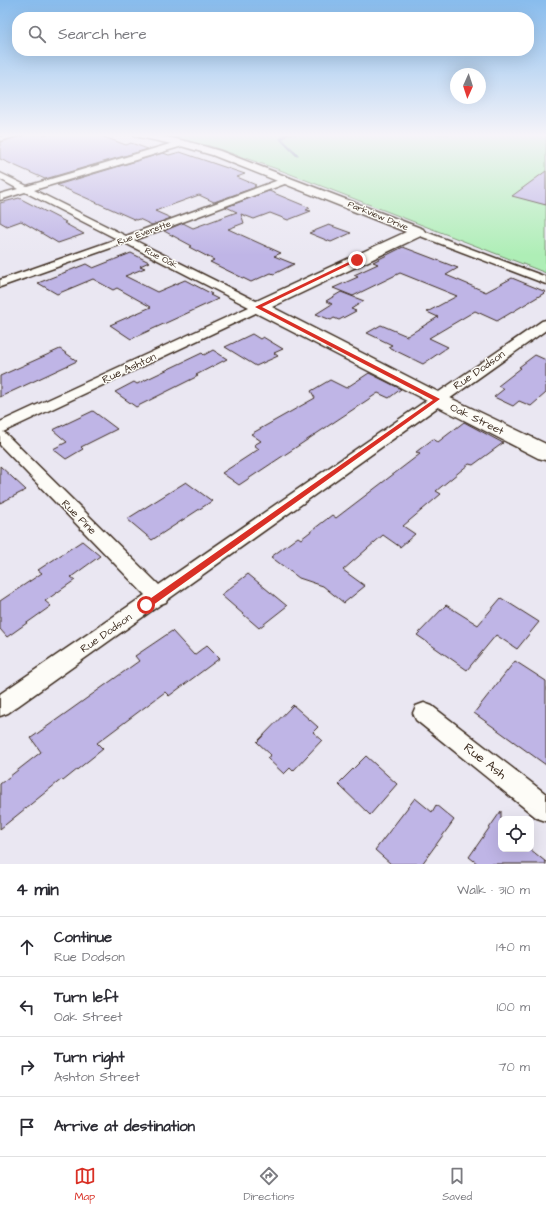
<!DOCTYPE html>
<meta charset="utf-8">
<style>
body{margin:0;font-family:"Architects Daughter",sans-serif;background:#f2f2f3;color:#2b2b33}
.controls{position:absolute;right:12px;bottom:12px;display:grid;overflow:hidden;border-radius:8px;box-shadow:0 4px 16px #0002}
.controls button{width:36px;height:36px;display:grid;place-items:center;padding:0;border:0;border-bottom:1px solid #e1e1e2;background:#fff;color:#2b2b33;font:20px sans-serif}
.compass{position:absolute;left:450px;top:68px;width:36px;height:36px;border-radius:50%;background:#fff;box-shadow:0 4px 16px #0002;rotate:183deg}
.stop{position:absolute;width:12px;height:12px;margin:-9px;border:3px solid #d93025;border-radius:50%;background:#fff}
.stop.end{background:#d93025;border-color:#fff;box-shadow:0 1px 4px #0008}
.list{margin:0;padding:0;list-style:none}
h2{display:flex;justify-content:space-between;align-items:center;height:52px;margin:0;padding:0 16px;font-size:17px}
h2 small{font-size:13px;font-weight:400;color:#7c7c81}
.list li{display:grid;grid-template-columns:26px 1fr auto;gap:12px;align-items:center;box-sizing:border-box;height:60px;padding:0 16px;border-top:1px solid #e1e1e2}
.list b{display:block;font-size:15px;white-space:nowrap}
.list p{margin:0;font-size:13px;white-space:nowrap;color:#7c7c81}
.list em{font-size:13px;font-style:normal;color:#7c7c81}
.icon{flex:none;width:22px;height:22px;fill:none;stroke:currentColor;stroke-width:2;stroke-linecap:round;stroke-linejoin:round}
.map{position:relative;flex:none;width:546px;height:864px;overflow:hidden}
.search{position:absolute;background:#fff;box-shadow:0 4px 16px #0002;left:12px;right:12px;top:12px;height:44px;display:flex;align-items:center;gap:10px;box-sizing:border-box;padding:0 14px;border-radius:16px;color:#7c7c81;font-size:15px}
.sheet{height:292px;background:#fff}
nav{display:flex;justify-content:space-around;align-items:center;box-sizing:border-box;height:56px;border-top:1px solid #e1e1e2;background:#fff;font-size:11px;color:#7c7c81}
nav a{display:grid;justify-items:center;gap:2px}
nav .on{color:#d93025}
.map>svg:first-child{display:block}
.green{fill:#aeeeb6;stroke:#748c6a}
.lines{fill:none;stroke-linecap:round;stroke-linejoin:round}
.stream{stroke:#73899f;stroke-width:3}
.building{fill:#bfb5e6;stroke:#3b2a1e}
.minor-casing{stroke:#3b2a1e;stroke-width:3}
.secondary-casing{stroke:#3b2a1e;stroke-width:3}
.minor{fill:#fdfcf7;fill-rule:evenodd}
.secondary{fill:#fdfcf7;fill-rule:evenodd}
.route{fill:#d93025}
.labels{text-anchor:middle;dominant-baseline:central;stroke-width:3;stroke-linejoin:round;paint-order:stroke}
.far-street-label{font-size:9px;fill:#3b2a1e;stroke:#fdfcf7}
.street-label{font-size:11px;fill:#3b2a1e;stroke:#fdfcf7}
.near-street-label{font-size:13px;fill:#3b2a1e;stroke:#fdfcf7}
</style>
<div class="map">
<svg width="546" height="864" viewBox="0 0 546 864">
<rect width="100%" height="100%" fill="#eae7f2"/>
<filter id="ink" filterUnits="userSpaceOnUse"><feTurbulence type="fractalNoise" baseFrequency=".025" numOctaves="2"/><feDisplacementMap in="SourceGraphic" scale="8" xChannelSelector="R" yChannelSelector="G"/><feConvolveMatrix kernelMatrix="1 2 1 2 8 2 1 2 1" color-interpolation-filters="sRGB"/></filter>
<g filter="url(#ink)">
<polygon class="green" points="154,134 546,134 546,273 280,170 210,146"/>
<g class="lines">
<polyline class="stream" points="287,134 281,139 297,155"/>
</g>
<g class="building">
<polygon points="25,134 96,134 126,145 131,143 148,149 45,179 0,159 0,142"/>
<polygon points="180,152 245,174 237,177 256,185 254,186 256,187 214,202 199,195 155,211 171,218 152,225 139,219 136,220 57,185 163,153 169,155"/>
<polygon points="546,171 546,205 512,196"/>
<polygon points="269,191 310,208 306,210 311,211 288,220 270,213 254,219 241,214 244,223 228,229 281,253 274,256 294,264 274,274 271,273 251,282 210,262 214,260 189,247 192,246 164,231 183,223 193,228 237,212 226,207"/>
<polygon points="19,198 66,222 64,223 84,234 58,243 21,221 7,226 0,222 0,203"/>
<polygon points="329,225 351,233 331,242 309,233"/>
<polygon points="403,247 458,268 446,275 486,292 512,278 546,292 497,321 475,311 429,338 448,347 423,364 388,347 392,345 367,333 381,325 407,336 438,317 427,312 457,296 400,273 353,296 333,288 358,277 354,275 378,264 373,262"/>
<polygon points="131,253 149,262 140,266 145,268 125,276 157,292 185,280 212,294 210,295 218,299 131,339 110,325 151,307 117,288 113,290 93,279 57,294 38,283 86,264 93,268"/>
<polygon points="341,292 364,301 351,309 356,311 339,320 334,318 331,320 316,314 332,304 326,301"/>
<polygon points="252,334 260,339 263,337 283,349 274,353 278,356 256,366 225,347"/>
<polygon points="60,349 77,361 0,397 0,376"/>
<polygon points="213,350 227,359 196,375 198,376 136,407 115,392 134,382 137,384 202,353 204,355"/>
<polygon points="535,355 546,360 546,393 531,406 519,401 513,406 494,397 504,389 498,386 521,368 519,367"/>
<polygon points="369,373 401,389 389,398 378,393 239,485 222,473 259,449 254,445 261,441 251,434 315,398 311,391 330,380 346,388"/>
<polygon points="93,411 117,429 81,447 83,449 66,459 53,449 67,442 53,430"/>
<polygon points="464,422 503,443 473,465 469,464 436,491 441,494 403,526 415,534 400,547 383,535 343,570 365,586 344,603 323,586 299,578 271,557 298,537 301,539 332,515 336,518 420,454 416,452 433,439 438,442"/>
<polygon points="0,466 26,490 0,503"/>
<polygon points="186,482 212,501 152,540 127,519"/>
<polygon points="82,541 100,556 71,577 75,580 45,601 51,606 7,637 0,629 0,601 42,573 38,570"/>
<polygon points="248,574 287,606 259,628 221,595"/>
<polygon points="501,598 539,622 517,649 496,635 467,670 417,635 446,605 478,625"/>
<polygon points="172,631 194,655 207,645 220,658 169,696 165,692 97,743 103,749 63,781 62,779 0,829 0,784 41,752 31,738 139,661 135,656"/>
<polygon points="515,661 546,681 546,765 474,713"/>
<polygon points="293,705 318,727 313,732 322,740 293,771 290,768 284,774 267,758 271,755 257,742"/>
<polygon points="366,756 397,784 370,815 338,784"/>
<polygon points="415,798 432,812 436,805 454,820 422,864 391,864 375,850"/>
<polygon points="501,811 501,849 530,849 546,862 546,864 478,864 469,857"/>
</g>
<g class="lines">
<g class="minor-casing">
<g id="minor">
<polygon points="11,134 24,134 0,141 0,137"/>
<polygon points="180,141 183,141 187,143 186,145 34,190 126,236 284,178 290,178 291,180 290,182 134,240 262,304 264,307 262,310 3,432 5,433 159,585 542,321 546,320 546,330 167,600 166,602 161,604 8,713 0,716 0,694 145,595 0,445 0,422 249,307 125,243 0,287 0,280 117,239 25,192 0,200 0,194 18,189 0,179 0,173 27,186"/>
<polygon points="418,229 546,277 546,284 415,234 413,232"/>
<polygon points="424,703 432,706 546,794 546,821 537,818 416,720 413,713 416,706"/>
</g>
</g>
<g class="secondary-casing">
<path id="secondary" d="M134,134C164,134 191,142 220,151L423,229L425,232L423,235L272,307L444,395L546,444V460L538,458L252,311L249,307L252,303L406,232L212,155L181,146L135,136Z"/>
</g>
<use href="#minor" class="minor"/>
<use href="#secondary" class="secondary"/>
</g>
</g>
<linearGradient id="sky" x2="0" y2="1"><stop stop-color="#88bced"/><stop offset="0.53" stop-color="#f6f4f9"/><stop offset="1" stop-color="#f6f4f9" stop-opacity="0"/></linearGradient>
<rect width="546" height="255" fill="url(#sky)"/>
<polygon class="route" points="355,259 359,260 262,307 440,399 149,608 144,608 142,605 144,603 433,400 255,307"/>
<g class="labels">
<g class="far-street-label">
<text transform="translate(378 216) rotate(22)">Parkview Drive</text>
<text transform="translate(144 233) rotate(-20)">Rue Everette</text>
<text transform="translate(161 258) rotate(27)">Rue Oak</text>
</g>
<g class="street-label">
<text transform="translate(129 368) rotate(-25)">Rue Ashton</text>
<text transform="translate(479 370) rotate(-35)">Rue Dodson</text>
<text transform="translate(477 419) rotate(26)">Oak Street</text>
<text transform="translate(79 517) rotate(45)">Rue Pine</text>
<text transform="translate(106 633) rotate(-35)">Rue Dodson</text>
</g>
<g class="near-street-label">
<text transform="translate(485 761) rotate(38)">Rue Ash</text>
</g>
</g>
</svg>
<div class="controls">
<button><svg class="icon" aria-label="locate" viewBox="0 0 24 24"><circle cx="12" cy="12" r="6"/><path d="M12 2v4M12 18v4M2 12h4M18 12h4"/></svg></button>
</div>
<svg class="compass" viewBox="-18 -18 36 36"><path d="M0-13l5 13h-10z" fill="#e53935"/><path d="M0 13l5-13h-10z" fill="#7c7c81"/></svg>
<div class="stop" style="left:146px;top:605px"></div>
<div class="stop end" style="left:357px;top:260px"></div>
<div class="search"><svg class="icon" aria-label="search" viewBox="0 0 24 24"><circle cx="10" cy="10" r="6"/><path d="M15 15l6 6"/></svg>Search here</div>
</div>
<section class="sheet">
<h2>4 min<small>Walk · 310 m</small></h2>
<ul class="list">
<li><svg class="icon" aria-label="ahead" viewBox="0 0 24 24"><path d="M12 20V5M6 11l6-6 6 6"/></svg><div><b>Continue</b><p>Rue Dodson</p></div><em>140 m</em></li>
<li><svg class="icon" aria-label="left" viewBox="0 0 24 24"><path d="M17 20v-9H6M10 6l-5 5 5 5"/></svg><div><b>Turn left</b><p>Oak Street</p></div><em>100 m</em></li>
<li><svg class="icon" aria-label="right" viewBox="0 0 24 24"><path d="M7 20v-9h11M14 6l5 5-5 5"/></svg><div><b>Turn right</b><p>Ashton Street</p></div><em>70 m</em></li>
<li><svg class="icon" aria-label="arrive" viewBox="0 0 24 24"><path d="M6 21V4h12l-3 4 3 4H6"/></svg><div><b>Arrive at destination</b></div></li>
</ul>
</section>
<nav>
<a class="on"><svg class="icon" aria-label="map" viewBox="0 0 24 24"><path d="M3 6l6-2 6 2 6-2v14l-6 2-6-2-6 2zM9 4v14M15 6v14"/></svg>Map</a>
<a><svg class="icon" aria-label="directions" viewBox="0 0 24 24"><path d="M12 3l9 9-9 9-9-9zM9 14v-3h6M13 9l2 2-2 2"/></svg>Directions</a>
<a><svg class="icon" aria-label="saved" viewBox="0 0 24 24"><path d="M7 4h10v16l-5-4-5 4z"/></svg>Saved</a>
</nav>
